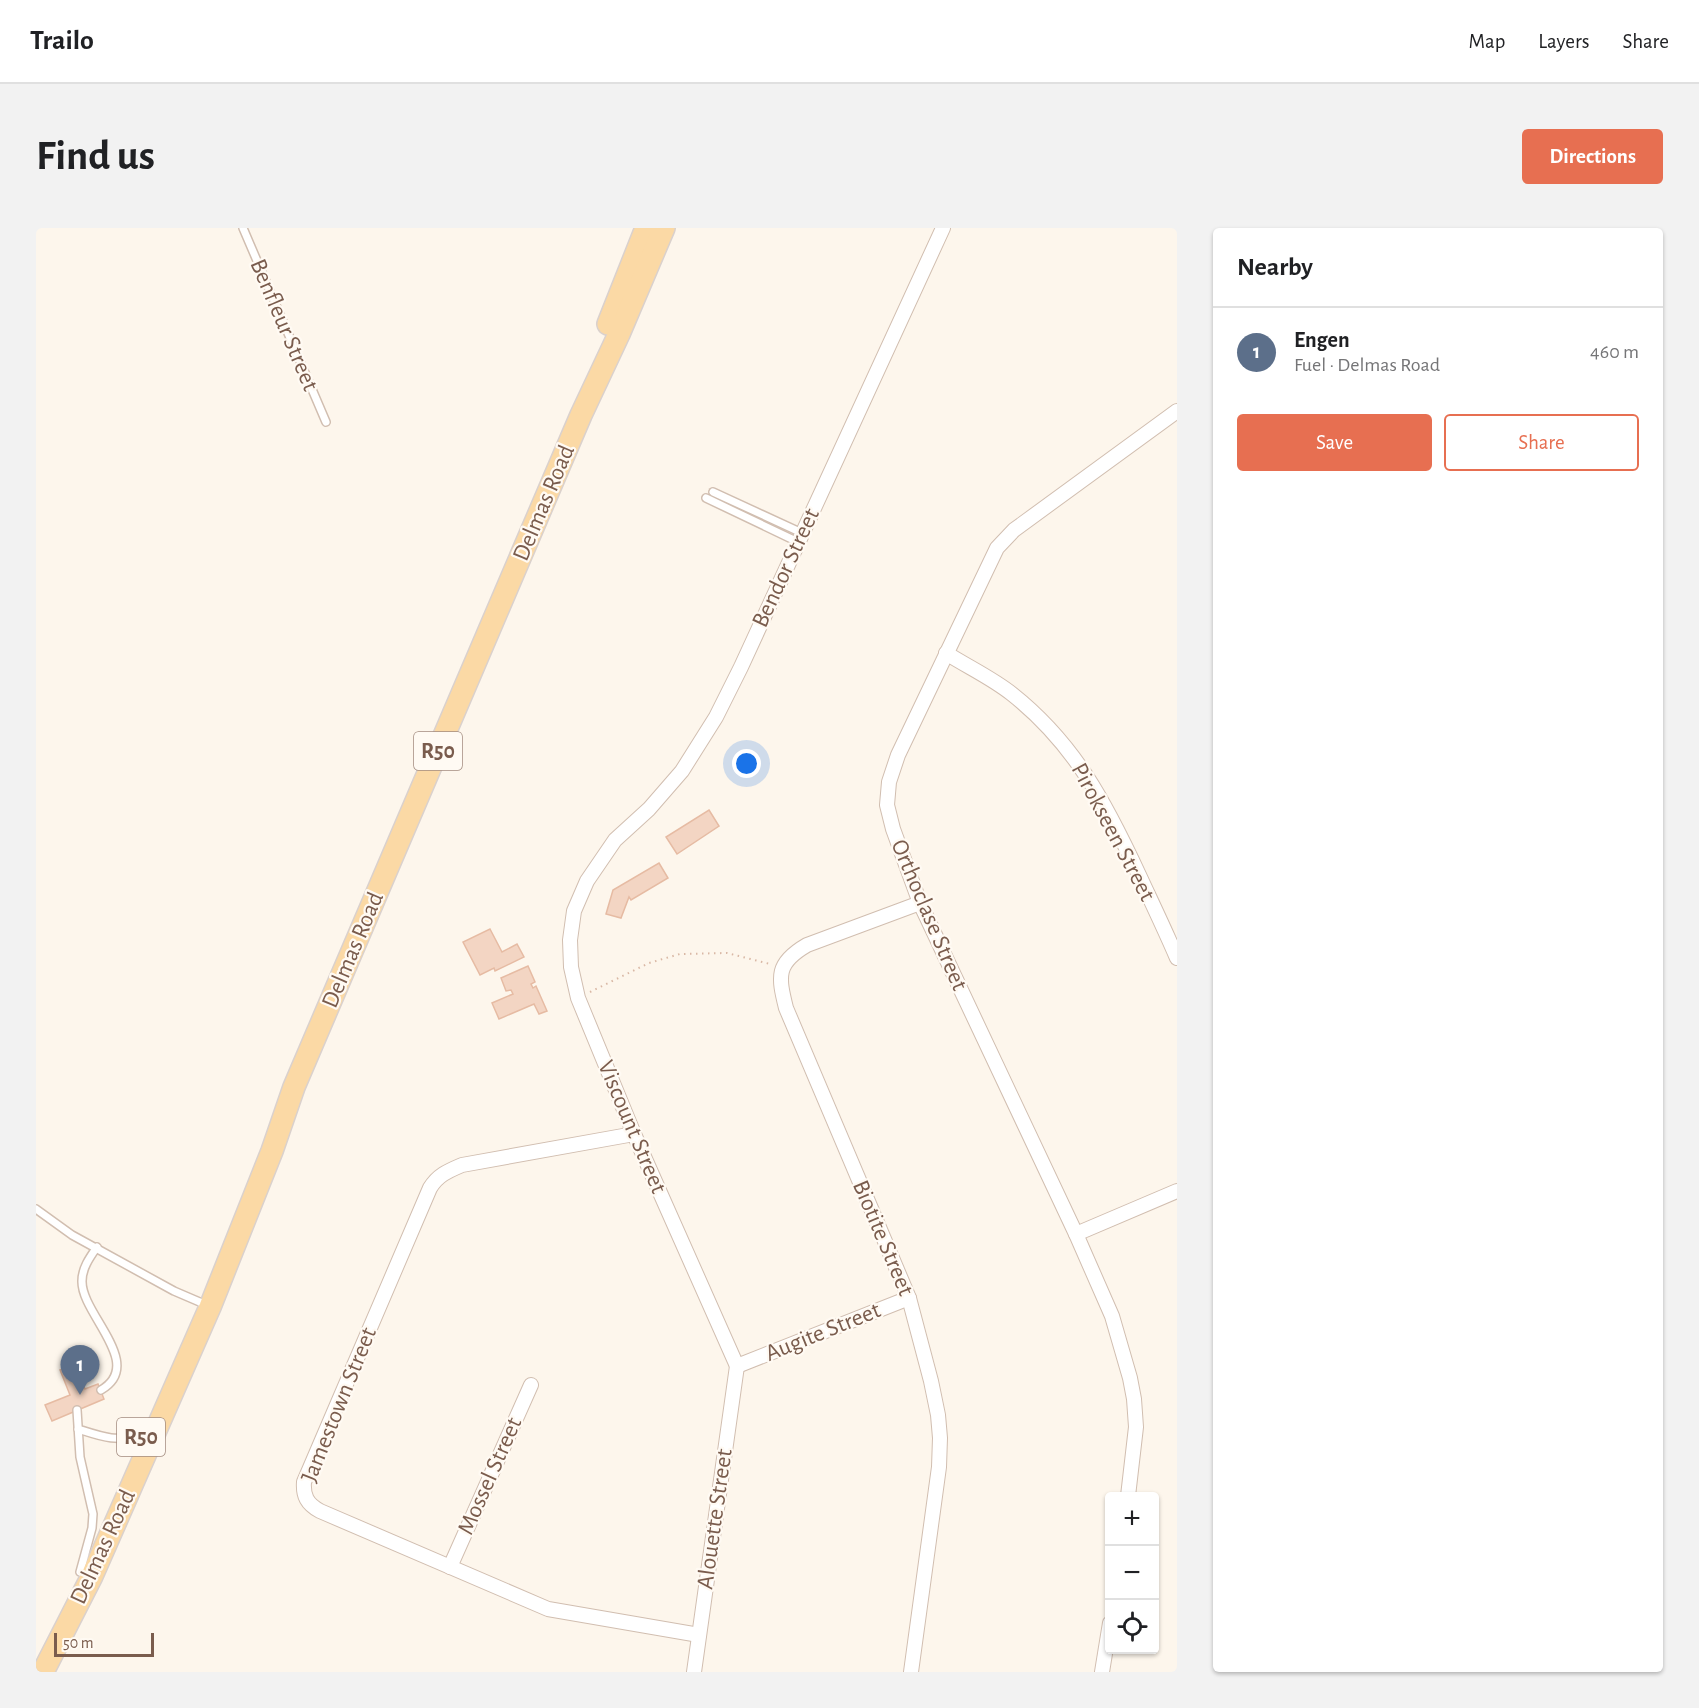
<!DOCTYPE html>
<meta charset="utf-8">
<style>
body{margin:0;font-family:"Alegreya Sans",sans-serif;background:#f2f2f2;color:#202124}
.controls{position:absolute;right:18px;bottom:18px;display:grid;overflow:hidden;border-radius:6px;box-shadow:0 2px 4px #0004}
.controls button{width:54px;height:54px;display:grid;place-items:center;padding:0;border:0;border-bottom:2px solid #e0e0e0;background:#fff;color:#202124;font:30px sans-serif}
.scale{position:absolute;left:18px;bottom:15px;width:100px;box-sizing:border-box;padding-left:6px;border:3px solid #7a5c4d;border-top:0;font-size:16px;line-height:21px;white-space:nowrap;color:#7a5c4d;-webkit-text-stroke:4px #fffaf3;paint-order:stroke}
.you{position:absolute;left:711px;top:536px;width:21px;height:21px;margin:-15px;border:4px solid #fff;border-radius:50%;background:#1a73e8;box-shadow:0 0 0 9px #1a73e833}
.badge{display:grid;place-items:center;width:39px;height:39px;border-radius:50%;background:#e76f51;color:#fff;font-size:20px;font-weight:700}
.pin{position:absolute;translate:-50% -50px;filter:drop-shadow(0 2px 3px #0008)}
.pin::after{content:'';position:absolute;top:32px;width:21px;height:18px;background:inherit;clip-path:polygon(0 0,100% 0,50% 100%)}
.list{margin:0;padding:0;list-style:none}
h2{display:flex;justify-content:space-between;align-items:center;height:78px;margin:0;padding:0 24px;font-size:26px}
h2 small{font-size:20px;font-weight:400;color:#757577}
.list li{display:grid;grid-template-columns:39px 1fr auto;gap:18px;align-items:center;box-sizing:border-box;height:90px;padding:0 24px;border-top:2px solid #e0e0e0}
.list b{display:block;font-size:22px;white-space:nowrap}
.list p{margin:0;font-size:20px;white-space:nowrap;color:#757577}
.list em{font-size:20px;font-style:normal;color:#757577}
.actions{display:flex;gap:12px;padding:18px 24px}
.actions a{flex:1;padding:14px 0;border:2px solid #e76f51;border-radius:6px;text-align:center;font-size:21px;color:#e76f51}
.actions .main{background:#e76f51;color:#fff}
.icon{flex:none;width:33px;height:33px;fill:none;stroke:currentColor;stroke-width:2;stroke-linecap:round;stroke-linejoin:round}
.map{position:relative;flex:none;width:1141px;height:1444px;overflow:hidden;border-radius:6px}
header{display:flex;align-items:center;gap:36px;box-sizing:border-box;height:84px;padding:0 30px;background:#fff;border-bottom:2px solid #e0e0e0}
header strong{font-size:28px}
nav{display:flex;gap:33px;margin-inline-start:auto;font-size:21px}
.intro{display:flex;align-items:center;justify-content:space-between;box-sizing:border-box;height:144px;padding:0 36px}
h1{margin:0;font-size:42px}
.button{padding:15px 27px;border-radius:6px;background:#e76f51;color:#fff;font-size:21px;font-weight:700}
main{display:flex;gap:36px;padding:0 36px}
aside{flex:1;background:#fff;border-radius:6px;box-shadow:0 2px 4px #0004}
.map>svg:first-child{display:block}
.building{fill:#f3d5c3;stroke:#e6bba3;stroke-width:1.5}
.lines{fill:none;stroke-linecap:round;stroke-linejoin:round}
.lane-casing{stroke:#d1beb0;stroke-width:10}
.street-casing{stroke:#d1beb0;stroke-width:16}
.primary-casing{stroke:#dad1cd;stroke-width:24}
.path{stroke:#d9b8a5;stroke-width:2;stroke-dasharray:1.5 4.5;stroke-linecap:butt}
.lane{stroke:#fff;stroke-width:7}
.street{stroke:#fff;stroke-width:14}
.primary{stroke:#fbd9a5;stroke-width:21}
.labels{text-anchor:middle;dominant-baseline:central;stroke-width:4.5;stroke-linejoin:round;paint-order:stroke}
.shield{fill:#fffaf3;stroke:#a28b7f;stroke-width:1.5}
.shield-label{font-size:22px;font-weight:bold;fill:#7a5c4d}
.street-label{font-size:24px;fill:#7a5c4d;stroke:#fffaf3}
</style>
<header>
<strong>Trailo</strong>
<nav><a>Map</a><a>Layers</a><a>Share</a></nav>
</header>
<div class="intro"><h1>Find us</h1><a class="button">Directions</a></div>
<main>
<div class="map">
<svg width="1141" height="1444" viewBox="0 0 1141 1444">
<rect width="100%" height="100%" fill="#fdf6ec"/>
<g class="building">
<polygon points="673,582 683,598 641,626 630,609"/>
<polygon points="623,635 632,650 595,672 593,669 585,690 570,686 577,662"/>
<polygon points="454,701 466,724 481,716 488,729 459,743 458,740 444,747 427,714"/>
<polygon points="492,738 499,754 495,756 497,760 500,758 511,783 503,786 498,776 463,791 456,775 477,766 475,762 470,763 465,750"/>
<polygon points="38,1136 49,1161 62,1156 68,1171 16,1193 9,1177 34,1167 24,1142"/>
</g>
<g class="lines">
<g class="lane-casing">
<g id="lane">
<polyline points="207,0 290,194"/>
<polyline points="677,264 766,305"/>
<polyline points="670,270 762,314"/>
<polyline points="0,981 36,1007 138,1063 173,1078"/>
<path d="M61,1019C54,1029 46,1040 46,1053C45,1086 110,1136 65,1162"/>
<polyline points="41,1182 44,1229 57,1286 56,1300 44,1344"/>
<path d="M42,1201C67,1209 79,1214 105,1207"/>
</g>
</g>
<g class="street-casing">
<g id="street">
<path d="M910,425C932,439 956,450 976,466C1039,516 1070,576 1103,647C1116,675 1129,702 1141,730"/>
<path d="M598,906L426,937C412,943 402,947 394,960L268,1254C267,1268 271,1276 284,1283L512,1381L663,1407"/>
<polyline points="1040,1006 1141,963"/>
<polyline points="701,1138 598,906 542,770 535,739 534,712 538,683 551,653 579,612 613,581 646,543 680,489 705,439 907,0"/>
<polyline points="701,1138 873,1070"/>
<polyline points="1092,1268 1100,1199 1098,1171 1094,1150 1076,1088 1040,1006 884,675 857,601 851,577 853,554 862,527 961,320 978,302 1141,183"/>
<polyline points="414,1339 495,1157"/>
<polyline points="658,1444 701,1138"/>
<path d="M875,1444L903,1239L904,1210L902,1187L895,1153L873,1070L750,780C742,748 740,735 771,717L884,675"/>
<polyline points="1066,1444 1074,1395"/>
</g>
</g>
<g class="primary-casing">
<g id="primary">
<polyline points="572,96 610,0"/>
<polyline points="7,1444 56,1348 174,1079 236,923 258,859 545,187 583,106 628,0"/>
</g>
</g>
<polyline class="path" points="554,764 613,735 644,726 691,725 734,736"/>
<use href="#lane" class="lane"/>
<use href="#street" class="street"/>
<use href="#primary" class="primary"/>
</g>
<g class="labels">
<g class="shield">
<rect x="378" y="504" width="48" height="38" rx="4.5"/>
<rect x="81" y="1190" width="48" height="38" rx="4.5"/>
</g>
<g class="shield-label">
<text x="402" y="523">R50</text>
<text x="105" y="1209">R50</text>
</g>
<g class="street-label">
<text transform="translate(248 97) rotate(67)">Benfleur Street</text>
<text transform="translate(508 275) rotate(-67)">Delmas Road</text>
<text transform="translate(750 340) rotate(-65)">Bendor Street</text>
<text transform="translate(1077 604) rotate(62)">Pirokseen Street</text>
<text transform="translate(893 687) rotate(67)">Orthoclase Street</text>
<text transform="translate(317 722) rotate(-67)">Delmas Road</text>
<text transform="translate(596 899) rotate(67)">Viscount Street</text>
<text transform="translate(847 1010) rotate(67)">Biotite Street</text>
<text transform="translate(787 1104) rotate(-22)">Augite Street</text>
<text transform="translate(303 1177) rotate(-68)">Jamestown Street</text>
<text transform="translate(454 1248) rotate(-66)">Mossel Street</text>
<text transform="translate(679 1291) rotate(-82)">Alouette Street</text>
<text transform="translate(67 1319) rotate(-65)">Delmas Road</text>
</g>
</g>
</svg>
<div class="controls">
<button>+</button>
<button>−</button>
<button><svg class="icon" aria-label="locate" viewBox="0 0 24 24"><circle cx="12" cy="12" r="6"/><path d="M12 2v4M12 18v4M2 12h4M18 12h4"/></svg></button>
</div>
<div class="scale">50 m</div>
<div class="you"></div>
<div class="pin badge" style="left:44px;top:1167px;background:#5c6f8a">1</div>
</div>
<aside>
<h2>Nearby<small></small></h2>
<ul class="list">
<li><span class="badge" style="background:#5c6f8a">1</span><div><b>Engen</b><p>Fuel · Delmas Road</p></div><em>460 m</em></li>
</ul>
<div class="actions"><a class="main">Save</a><a>Share</a></div>
</aside>
</main>
